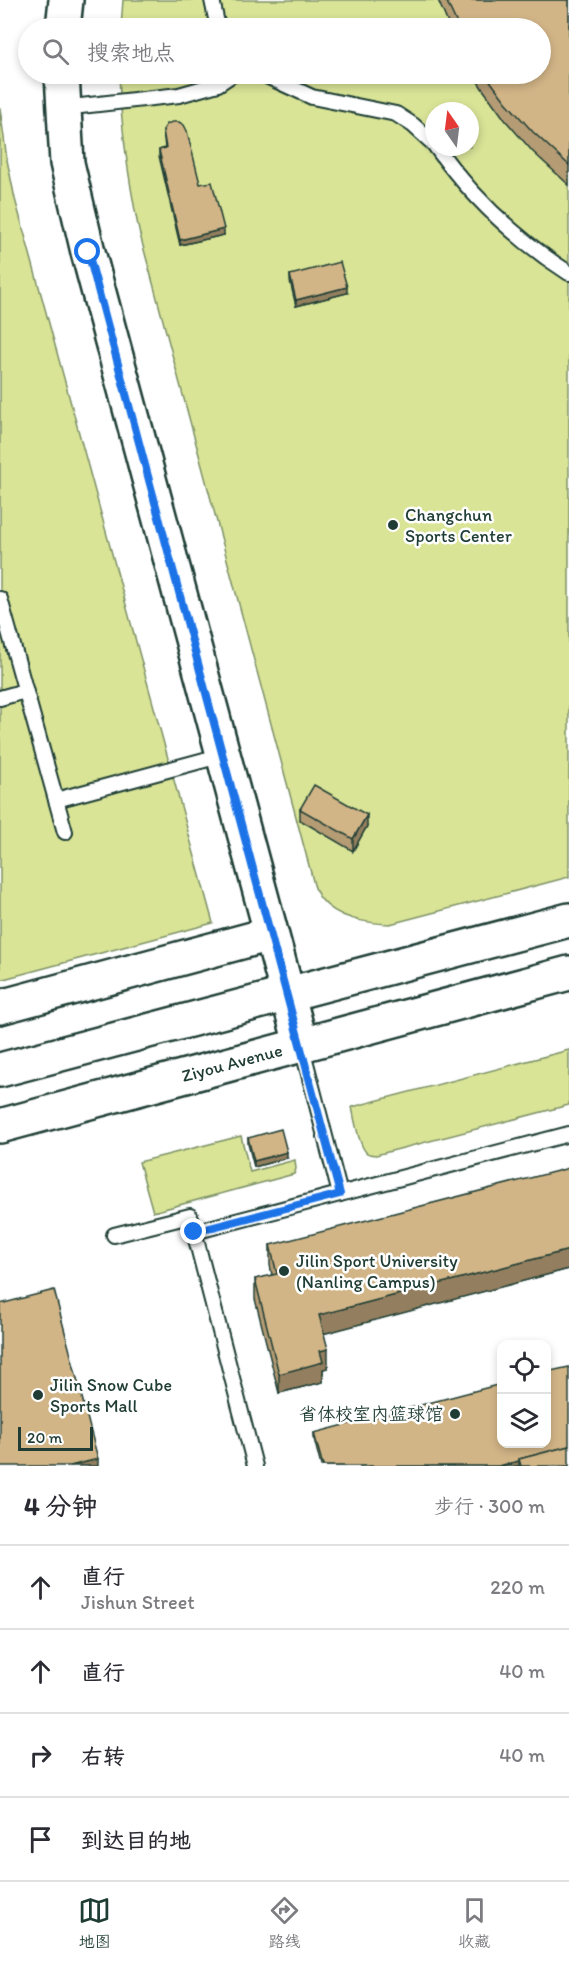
<!DOCTYPE html>
<html lang="zh">
<meta charset="utf-8">
<style>
body{margin:0;font-family:Itim,"LXGW WenKai TC",sans-serif;background:#f2f2f3;color:#2b2b33}
.controls{position:absolute;right:18px;bottom:18px;display:grid;overflow:hidden;border-radius:12px;box-shadow:0 3px 9px #0003}
.controls button{width:54px;height:54px;display:grid;place-items:center;padding:0;border:0;border-bottom:2px solid #e1e1e2;background:#fff;color:#2b2b33;font:30px sans-serif}
.compass{position:absolute;left:425px;top:102px;width:54px;height:54px;border-radius:50%;background:#fff;box-shadow:0 3px 9px #0003;rotate:346deg}
.scale{position:absolute;left:18px;bottom:15px;width:75px;box-sizing:border-box;padding-left:6px;border:3px solid #1f3d34;border-top:0;font-size:16px;line-height:21px;white-space:nowrap;color:#1f3d34;-webkit-text-stroke:4px #fff;paint-order:stroke}
.stop{position:absolute;width:18px;height:18px;margin:-14px;border:4px solid #1a73e8;border-radius:50%;background:#fff}
.stop.end{background:#1a73e8;border-color:#fff;box-shadow:0 2px 6px #0008}
.list{margin:0;padding:0;list-style:none}
h2{display:flex;justify-content:space-between;align-items:center;height:78px;margin:0;padding:0 24px;font-size:26px}
h2 small{font-size:20px;font-weight:400;color:#7c7c81}
.list li{display:grid;grid-template-columns:39px 1fr auto;gap:18px;align-items:center;box-sizing:border-box;height:84px;padding:0 24px;border-top:2px solid #e1e1e2}
.list b{display:block;font-size:22px;white-space:nowrap}
.list p{margin:0;font-size:20px;white-space:nowrap;color:#7c7c81}
.list em{font-size:20px;font-style:normal;color:#7c7c81}
.icon{flex:none;width:33px;height:33px;fill:none;stroke:currentColor;stroke-width:2;stroke-linecap:round;stroke-linejoin:round}
.map{position:relative;flex:none;width:569px;height:1466px;overflow:hidden}
.search{position:absolute;background:#fff;box-shadow:0 3px 9px #0003;left:18px;right:18px;top:18px;height:66px;display:flex;align-items:center;gap:15px;box-sizing:border-box;padding:0 21px;border-radius:33px;color:#7c7c81;font-size:22px}
.sheet{height:414px;background:#fff}
nav{display:flex;justify-content:space-around;align-items:center;box-sizing:border-box;height:84px;border-top:2px solid #e1e1e2;background:#fff;font-size:16px;color:#7c7c81}
nav a{display:grid;justify-items:center;gap:3px}
nav .on{color:#1f3d34}
.map>svg:first-child{display:block}
.green{fill:#d9e497;stroke:#7c9066;stroke-width:1.5;fill-rule:evenodd}
.lines{fill:none;stroke-linecap:round;stroke-linejoin:round}
.service-casing{stroke:#1f3d34;stroke-width:18}
.tertiary-casing{stroke:#1f3d34;stroke-width:38}
.secondary-casing{stroke:#1f3d34;stroke-width:38}
.primary-casing{stroke:#1f3d34;stroke-width:38}
.service{stroke:#fff;stroke-width:14}
.tertiary{stroke:#fff;stroke-width:33}
.secondary{stroke:#fff;stroke-width:33}
.primary{stroke:#fff;stroke-width:33}
.wall{fill:#b59c74;stroke:#1f3d34;stroke-width:1.5}
.shaded-wall{fill:#937f5e;stroke:#1f3d34;stroke-width:1.5}
.building{fill:#d2b587;stroke:#1f3d34;stroke-width:1.5}
.route{stroke:#1a73e8;stroke-width:8}
.poi-dot{fill:#1f3d34;stroke:#fff;stroke-width:2}
.labels{text-anchor:middle;dominant-baseline:central;stroke-width:5;stroke-linejoin:round;paint-order:stroke}
.poi-label{font-size:18px;fill:#1f3d34;stroke:#fff;text-anchor:start}
.street-label{font-size:18px;fill:#1f3d34;stroke:#fff}
</style>
<div class="map">
<svg width="569" height="1466" viewBox="0 0 569 1466">
<rect width="100%" height="100%" fill="#fff"/>
<filter id="ink" filterUnits="userSpaceOnUse"><feTurbulence type="fractalNoise" baseFrequency=".0167" numOctaves="2"/><feDisplacementMap in="SourceGraphic" scale="12" xChannelSelector="R" yChannelSelector="G"/><feConvolveMatrix kernelMatrix="1 2 1 2 8 2 1 2 1" color-interpolation-filters="sRGB"/></filter>
<g filter="url(#ink)">
<g class="green">
<path d="M123,0H569V877L390,924C366,923 337,919 321,899C315,893 313,881 311,873L139,231C128,177 121,129 119,74H540V28H121ZM434,111H470V147H434Z"/>
<polygon points="0,108 7,160 15,199 213,923 0,980"/>
<path d="M569,1050V1105L376,1155C373,1154 369,1155 367,1153C359,1148 354,1117 352,1107Z"/>
<polygon points="241,1136 250,1172 295,1160 296,1169 294,1174 153,1212 139,1162"/>
</g>
<g class="lines">
<g class="service-casing">
<g id="service">
<polyline points="212,0 218,28"/>
<polyline points="262,74 312,97 396,114 413,125 434,144"/>
<polyline points="63,108 179,95 218,84 233,74"/>
<path d="M436,147C472,197 517,240 569,273"/>
<polyline points="0,599 65,832"/>
<polyline points="0,698 25,691"/>
<polyline points="56,800 223,755"/>
<polyline points="301,1044 340,1194"/>
<polyline points="194,1232 569,1134"/>
<polyline points="114,1235 190,1216 255,1466"/>
</g>
</g>
<g class="tertiary-casing">
<polyline id="tertiary" points="0,1007 271,934"/>
</g>
<g class="secondary-casing">
<g id="secondary">
<polyline points="63,28 66,0"/>
<polyline points="62,74 67,163 88,252 301,1044"/>
</g>
</g>
<g class="primary-casing">
<g id="primary">
<polyline points="0,1070 569,920"/>
<polyline points="0,1126 569,973"/>
</g>
</g>
<use href="#service" class="service"/>
<use href="#tertiary" class="tertiary"/>
<use href="#secondary" class="secondary"/>
<use href="#primary" class="primary"/>
</g>
<g class="wall">
<polygon points="438,0 569,0 569,185 533,152 506,121 482,88 473,74 540,74 540,28 450,28"/>
<polygon points="163,130 200,184 224,235 180,245 159,156 159,150 165,148"/>
<polygon points="290,275 347,293 296,306 290,281"/>
<polygon points="300,809 367,826 353,851 300,820"/>
<polygon points="248,1138 287,1158 254,1167 248,1144"/>
<polygon points="270,1245 569,1269 324,1333 328,1368 323,1369 323,1382 279,1393 255,1299 255,1279 272,1275 270,1265"/>
<polygon points="314,1433 569,1466 321,1466 314,1439"/>
</g>
<g class="shaded-wall">
<polygon points="224,229 224,235 180,245 180,240"/>
<polygon points="347,287 347,293 296,306 296,300"/>
<polygon points="367,815 367,826 353,851 353,839"/>
<polygon points="287,1152 287,1158 254,1167 254,1161"/>
<polygon points="569,1250 569,1269 319,1335 319,1315"/>
<polygon points="328,1349 328,1368 323,1369 323,1382 279,1393 279,1374 320,1351"/>
<polygon points="98,1459 98,1466 70,1466"/>
<polygon points="519,1461 519,1466 498,1466"/>
</g>
<g class="building">
<polygon points="446,0 569,0 569,165 533,132 506,102 485,74 540,74 540,28 459,28"/>
<polygon points="172,122 179,122 184,125 187,131 200,184 212,182 224,229 180,240 159,150 166,148 163,130 167,124"/>
<polygon points="340,262 347,287 296,300 290,275"/>
<polygon points="314,785 367,815 353,839 300,809"/>
<polygon points="281,1129 287,1152 254,1161 248,1138"/>
<polygon points="569,1168 569,1250 319,1315 328,1349 320,1351 323,1362 279,1374 255,1279 277,1274 270,1245"/>
<polygon points="54,1290 98,1459 70,1466 0,1466 0,1304"/>
<polygon points="569,1367 569,1446 519,1459 519,1461 498,1466 323,1466 314,1433 501,1384 501,1443 546,1443 546,1372"/>
<polygon points="569,1446 569,1466 521,1466 519,1459"/>
</g>
</g>
<g class="lines" filter="url(#ink)">
<polyline class="route" points="88,252 340,1194 194,1232"/>
</g>
<g class="poi-dot">
<circle cx="393" cy="525" r="6"/>
<circle cx="284" cy="1271" r="6"/>
<circle cx="38" cy="1395" r="6"/>
<circle cx="455" cy="1414" r="6"/>
</g>
<g class="labels">
<g class="poi-label">
<text x="405" y="515">Changchun<tspan x="405" dy="21">Sports Center</tspan></text>
<text x="296" y="1261">Jilin Sport University<tspan x="296" dy="21">(Nanling Campus)</tspan></text>
<text x="50" y="1385">Jilin Snow Cube<tspan x="50" dy="21">Sports Mall</tspan></text>
<text x="443" y="1414" text-anchor="end">省体校室内篮球馆</text>
</g>
<g class="street-label">
<text transform="translate(232 1063) rotate(-15)">Ziyou Avenue</text>
</g>
</g>
</svg>
<div class="controls">
<button><svg class="icon" aria-label="locate" viewBox="0 0 24 24"><circle cx="12" cy="12" r="6"/><path d="M12 2v4M12 18v4M2 12h4M18 12h4"/></svg></button>
<button><svg class="icon" aria-label="layers" viewBox="0 0 24 24"><path d="M12 4l9 5-9 5-9-5zM3 14l9 5 9-5"/></svg></button>
</div>
<svg class="compass" viewBox="-18 -18 36 36"><path d="M0-13l5 13h-10z" fill="#e53935"/><path d="M0 13l5-13h-10z" fill="#7c7c81"/></svg>
<div class="scale">20 m</div>
<div class="stop" style="left:88px;top:252px"></div>
<div class="stop end" style="left:194px;top:1232px"></div>
<div class="search"><svg class="icon" aria-label="search" viewBox="0 0 24 24"><circle cx="10" cy="10" r="6"/><path d="M15 15l6 6"/></svg>搜索地点</div>
</div>
<section class="sheet">
<h2>4 分钟<small>步行 · 300 m</small></h2>
<ul class="list">
<li><svg class="icon" aria-label="ahead" viewBox="0 0 24 24"><path d="M12 20V5M6 11l6-6 6 6"/></svg><div><b>直行</b><p>Jishun Street</p></div><em>220 m</em></li>
<li><svg class="icon" aria-label="ahead" viewBox="0 0 24 24"><path d="M12 20V5M6 11l6-6 6 6"/></svg><div><b>直行</b></div><em>40 m</em></li>
<li><svg class="icon" aria-label="right" viewBox="0 0 24 24"><path d="M7 20v-9h11M14 6l5 5-5 5"/></svg><div><b>右转</b></div><em>40 m</em></li>
<li><svg class="icon" aria-label="arrive" viewBox="0 0 24 24"><path d="M6 21V4h12l-3 4 3 4H6"/></svg><div><b>到达目的地</b></div></li>
</ul>
</section>
<nav>
<a class="on"><svg class="icon" aria-label="map" viewBox="0 0 24 24"><path d="M3 6l6-2 6 2 6-2v14l-6 2-6-2-6 2zM9 4v14M15 6v14"/></svg>地图</a>
<a><svg class="icon" aria-label="directions" viewBox="0 0 24 24"><path d="M12 3l9 9-9 9-9-9zM9 14v-3h6M13 9l2 2-2 2"/></svg>路线</a>
<a><svg class="icon" aria-label="saved" viewBox="0 0 24 24"><path d="M7 4h10v16l-5-4-5 4z"/></svg>收藏</a>
</nav>
